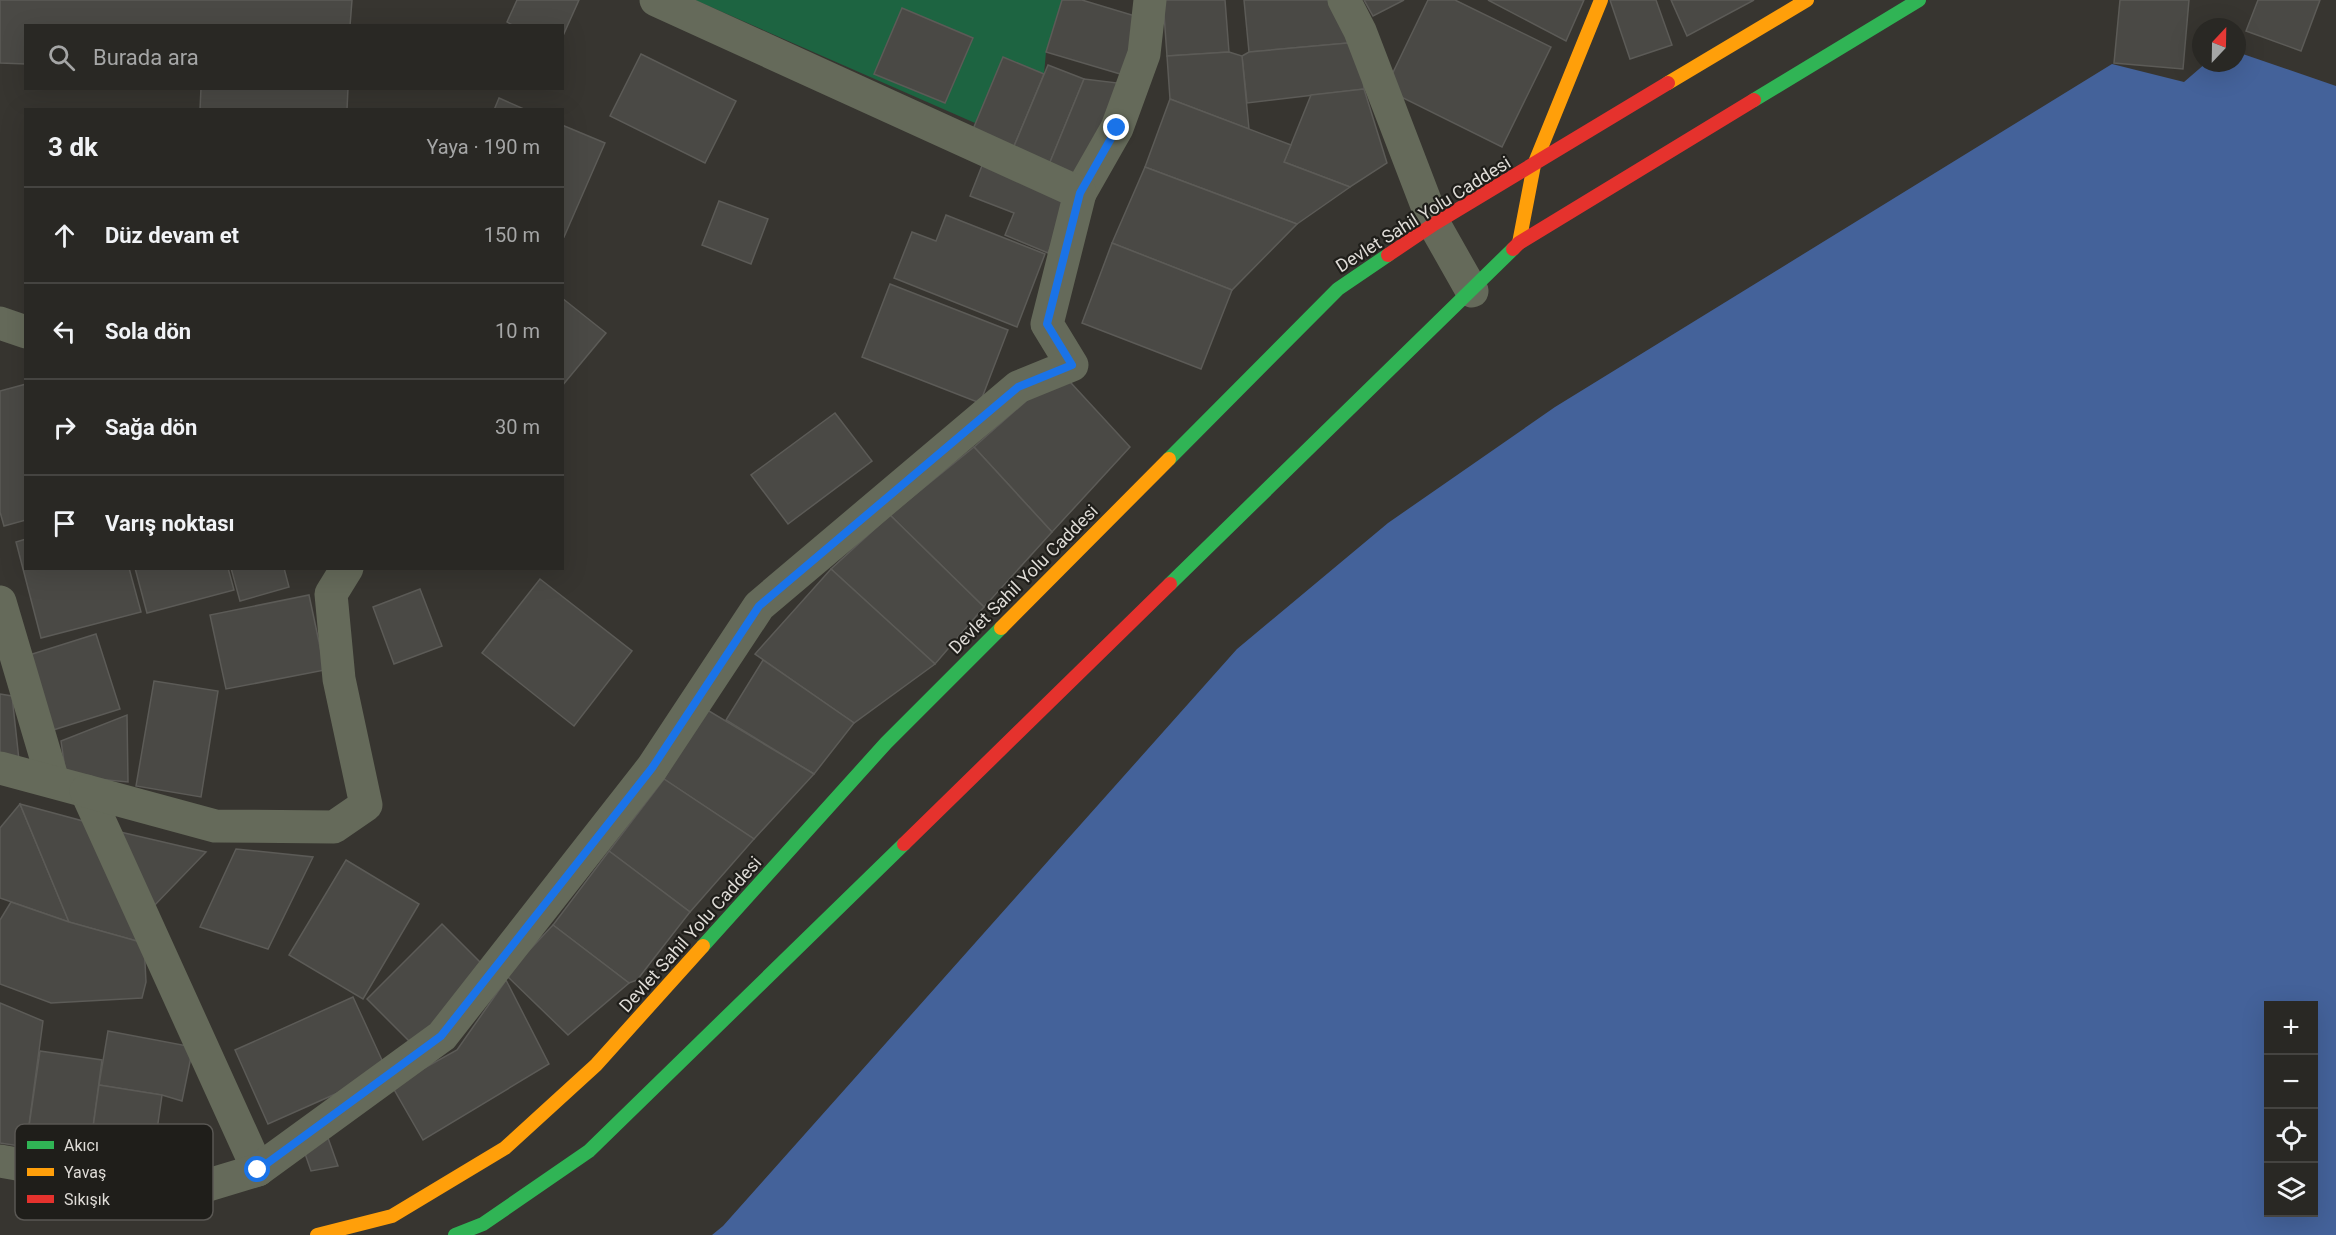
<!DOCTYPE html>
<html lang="tr">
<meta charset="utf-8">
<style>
body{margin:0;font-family:Roboto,sans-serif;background:#31302c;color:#f1f3f6}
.controls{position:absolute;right:18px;bottom:18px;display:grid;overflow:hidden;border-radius:0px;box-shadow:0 6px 24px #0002}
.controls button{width:54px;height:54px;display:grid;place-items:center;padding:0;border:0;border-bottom:2px solid #454441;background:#292824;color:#f1f3f6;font:30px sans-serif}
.compass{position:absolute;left:2192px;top:18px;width:54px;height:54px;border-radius:50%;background:#292824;box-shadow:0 6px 24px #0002;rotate:22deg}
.stop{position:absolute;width:18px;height:18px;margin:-14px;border:4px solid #1a73e8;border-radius:50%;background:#fff}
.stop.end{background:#1a73e8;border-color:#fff;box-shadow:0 2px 6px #0008}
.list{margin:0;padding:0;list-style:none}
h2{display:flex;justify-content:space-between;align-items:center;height:78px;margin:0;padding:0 24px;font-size:26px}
h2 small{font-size:20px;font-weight:400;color:#a5a6a6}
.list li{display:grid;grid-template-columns:39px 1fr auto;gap:18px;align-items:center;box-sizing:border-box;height:96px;padding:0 24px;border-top:2px solid #454441}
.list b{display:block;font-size:22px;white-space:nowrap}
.list em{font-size:20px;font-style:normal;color:#a5a6a6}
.icon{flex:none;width:33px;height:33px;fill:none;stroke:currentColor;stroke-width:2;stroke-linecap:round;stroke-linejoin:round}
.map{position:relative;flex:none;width:2336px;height:1235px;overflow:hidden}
.search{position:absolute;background:#292824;box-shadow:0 6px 24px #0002;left:24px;top:24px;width:540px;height:66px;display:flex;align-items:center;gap:15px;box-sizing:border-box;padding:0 21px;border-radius:0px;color:#a5a6a6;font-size:22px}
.panel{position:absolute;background:#292824;box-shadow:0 6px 24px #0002;left:24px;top:108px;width:540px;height:462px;border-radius:0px}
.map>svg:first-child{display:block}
.green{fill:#1d6441}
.water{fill:#44629a;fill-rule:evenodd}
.building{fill:#4a4945;stroke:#5c5b57;stroke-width:1.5}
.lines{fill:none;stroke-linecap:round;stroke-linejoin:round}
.street{stroke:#656a5a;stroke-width:33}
.fast{stroke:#30b455;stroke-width:14}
.slow{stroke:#ff9f0a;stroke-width:14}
.jam{stroke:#e5322d;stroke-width:14}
.route{stroke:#1a73e8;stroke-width:8}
.labels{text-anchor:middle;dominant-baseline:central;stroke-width:4.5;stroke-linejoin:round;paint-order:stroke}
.street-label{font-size:18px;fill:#dfdcd7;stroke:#1f1e1a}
.key{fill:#1f1e1a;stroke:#595753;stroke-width:1.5}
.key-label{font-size:16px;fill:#dfdcd7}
</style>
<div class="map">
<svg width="2336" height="1235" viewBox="0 0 2336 1235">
<rect width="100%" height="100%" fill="#373530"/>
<polygon class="green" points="695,0 1062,0 1046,52 1044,74 1016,141"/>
<path class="water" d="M2237,52L2336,86V1235H712L723,1226L1237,649L1388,523L1555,407L2112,64L2184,82L2206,63H2237ZM2268,1006H2314V1212H2268Z"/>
<g class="building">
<polygon points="0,0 352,0 350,26 26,26 26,64 0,63"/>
<polygon points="517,0 579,0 562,38 562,26 514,26 507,22"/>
<polygon points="1062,0 1082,0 1145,19 1127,76 1046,52"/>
<polygon points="1163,0 1225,0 1229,52 1167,56"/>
<polygon points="1244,0 1338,0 1359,42 1249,52"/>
<polygon points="1364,0 1404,0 1373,16"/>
<polygon points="1428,0 1455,0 1551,47 1502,147 1385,89"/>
<polygon points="1488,0 1584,0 1566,41"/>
<polygon points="1610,0 1656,0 1672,45 1630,59"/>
<polygon points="1671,0 1754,0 1687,36"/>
<polygon points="2120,0 2189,0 2183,69 2114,63"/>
<polygon points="2258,0 2320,0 2301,51 2246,31"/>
<polygon points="902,8 973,38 945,103 874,74"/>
<polygon points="1359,42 1364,89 1247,103 1242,56 1249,52"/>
<polygon points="1229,52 1242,56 1249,129 1170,99 1167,56"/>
<polygon points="641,54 736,101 705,163 610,116"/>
<polygon points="1003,57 1044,74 1012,151 971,134"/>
<polygon points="1048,65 1084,79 1048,167 1012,151"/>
<polygon points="1084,79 1126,84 1082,182 1048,167"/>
<polygon points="201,88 348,88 347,110 200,110"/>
<polygon points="1364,89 1387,163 1350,187 1284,162 1311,95"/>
<polygon points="499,98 526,110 494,110"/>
<polygon points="1170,99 1291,145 1284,162 1350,187 1297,224 1145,167"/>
<polygon points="562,125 605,143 564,237 562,236"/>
<polygon points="985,158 1072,193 1048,253 1005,235 1014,213 970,196"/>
<polygon points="1145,167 1297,224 1232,290 1112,243"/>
<polygon points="719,201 768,219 751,264 702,245"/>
<polygon points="946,215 1045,254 1017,327 894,278 912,232 936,241"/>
<polygon points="1112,243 1232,290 1201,369 1082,323"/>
<polygon points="890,284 1008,330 980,403 862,357"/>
<polygon points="562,298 606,333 562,386"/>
<polygon points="1060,371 1130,447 1052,532 974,447"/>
<polygon points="26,384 26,520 4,526 0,512 0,391"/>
<polygon points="835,413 872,461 788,524 751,475"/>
<polygon points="974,447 1052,532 984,607 890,515"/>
<polygon points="890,515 984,607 935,664 831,569"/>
<polygon points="26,539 26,568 129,568 141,612 41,638 16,542"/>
<polygon points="135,568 228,568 234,590 147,613"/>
<polygon points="231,568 284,568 289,587 240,601"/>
<polygon points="831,569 935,664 854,723 755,654"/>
<polygon points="540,579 632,651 574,726 482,653"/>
<polygon points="420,589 442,646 394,664 373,607"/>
<polygon points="309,595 325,670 226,689 210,615"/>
<polygon points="96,634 120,709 50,731 26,656"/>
<polygon points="763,660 854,723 814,774 726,720"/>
<polygon points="154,681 218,691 201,797 136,786"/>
<polygon points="0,694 12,696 19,760 0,756"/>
<polygon points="704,708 814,774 754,839 664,779"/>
<polygon points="127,715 128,782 66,776 61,741"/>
<polygon points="664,779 754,839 690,912 609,851"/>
<polygon points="20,804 69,922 0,898 0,828"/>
<polygon points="20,804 94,824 144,943 69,922"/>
<polygon points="116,831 206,852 151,909"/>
<polygon points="236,849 313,857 268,949 200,927"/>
<polygon points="609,851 690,912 637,980 629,983 553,925"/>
<polygon points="346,860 419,904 363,999 289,955"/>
<polygon points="11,902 69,922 144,943 146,982 142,998 51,1003 0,984 0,920"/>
<polygon points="442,924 488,970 413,1045 367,999"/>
<polygon points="553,925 629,983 568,1035 506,975"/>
<polygon points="506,980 549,1064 423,1140 392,1086 457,1050"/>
<polygon points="353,997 387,1071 268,1124 235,1050"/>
<polygon points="0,1003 43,1021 26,1147 0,1143"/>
<polygon points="108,1031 193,1047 182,1101 162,1095 99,1085"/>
<polygon points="40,1051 102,1060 89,1156 26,1147"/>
<polygon points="99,1085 162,1095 152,1165 89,1156"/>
<polygon points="328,1138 338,1166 311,1171 302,1145"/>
</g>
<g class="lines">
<g class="street">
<polyline points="1344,0 1360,31 1434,224 1472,291"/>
<polyline points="1080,193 1117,128 1144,54 1150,0"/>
<polyline points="0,323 26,332"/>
<polyline points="0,602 53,781"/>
<polyline points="0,768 86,791 258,1170"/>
<polyline points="86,791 215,826 334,827 366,805 339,679 331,594 347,568"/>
<polyline points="0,1161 182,1193 258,1170 442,1036 652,768 759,606 1018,387 1072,365 1047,324 1080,193 656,0"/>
</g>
<g class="fast">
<polyline points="1754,100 1919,0"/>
<polyline points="1169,459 1338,289 1388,255"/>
<polyline points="1170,584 1513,249"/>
<polyline points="703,946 886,743 1001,628"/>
<polyline points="455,1235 483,1224 589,1151 904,844"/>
</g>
<g class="slow">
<polyline points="1668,83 1807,0"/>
<polyline points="1519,243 1534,165 1601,0"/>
<polyline points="1001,628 1169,459"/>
<polyline points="317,1235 392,1216 505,1148 596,1065 703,946"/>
</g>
<g class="jam">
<polyline points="1513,249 1519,243 1754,100"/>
<polyline points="1388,255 1434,224 1668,83"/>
<polyline points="904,844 1170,584"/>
</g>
</g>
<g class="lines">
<polyline class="route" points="258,1170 441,1036 652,768 759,606 1018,387 1072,365 1047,324 1080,193 1117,128"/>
</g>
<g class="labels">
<g class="street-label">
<text transform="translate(1423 214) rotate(-32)">Devlet Sahil Yolu Caddesi</text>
<text transform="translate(1023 579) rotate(-45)">Devlet Sahil Yolu Caddesi</text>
<text transform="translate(690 934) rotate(-48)">Devlet Sahil Yolu Caddesi</text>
</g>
</g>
<rect x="15" y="1124" width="198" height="96" rx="9" class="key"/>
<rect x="27" y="1141" width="27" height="8" fill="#30b455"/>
<rect x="27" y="1168" width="27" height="8" fill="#ff9f0a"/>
<rect x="27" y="1195" width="27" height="8" fill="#e5322d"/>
<g class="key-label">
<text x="64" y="1151">Akıcı</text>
<text x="64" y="1178">Yavaş</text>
<text x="64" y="1205">Sıkışık</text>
</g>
</svg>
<div class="controls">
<button>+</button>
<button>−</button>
<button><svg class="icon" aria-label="locate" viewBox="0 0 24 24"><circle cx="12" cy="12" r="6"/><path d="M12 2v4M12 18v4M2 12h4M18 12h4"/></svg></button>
<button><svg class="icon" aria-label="layers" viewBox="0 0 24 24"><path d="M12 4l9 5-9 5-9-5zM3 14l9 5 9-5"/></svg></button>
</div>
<svg class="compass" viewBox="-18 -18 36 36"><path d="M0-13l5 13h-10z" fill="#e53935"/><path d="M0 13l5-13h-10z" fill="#a5a6a6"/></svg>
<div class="stop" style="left:258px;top:1170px"></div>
<div class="stop end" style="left:1117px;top:128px"></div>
<div class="search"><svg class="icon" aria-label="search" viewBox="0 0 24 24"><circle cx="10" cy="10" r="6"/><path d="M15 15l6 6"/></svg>Burada ara</div>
<section class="panel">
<h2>3 dk<small>Yaya · 190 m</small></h2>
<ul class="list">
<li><svg class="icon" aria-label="ahead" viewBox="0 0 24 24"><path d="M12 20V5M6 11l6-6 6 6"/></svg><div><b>Düz devam et</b></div><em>150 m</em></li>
<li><svg class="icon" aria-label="left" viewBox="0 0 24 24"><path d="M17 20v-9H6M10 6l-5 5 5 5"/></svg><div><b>Sola dön</b></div><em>10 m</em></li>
<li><svg class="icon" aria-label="right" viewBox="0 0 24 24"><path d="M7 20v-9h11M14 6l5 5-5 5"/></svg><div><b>Sağa dön</b></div><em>30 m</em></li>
<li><svg class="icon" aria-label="arrive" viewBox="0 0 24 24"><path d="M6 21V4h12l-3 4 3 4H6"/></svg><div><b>Varış noktası</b></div></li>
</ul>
</section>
</div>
